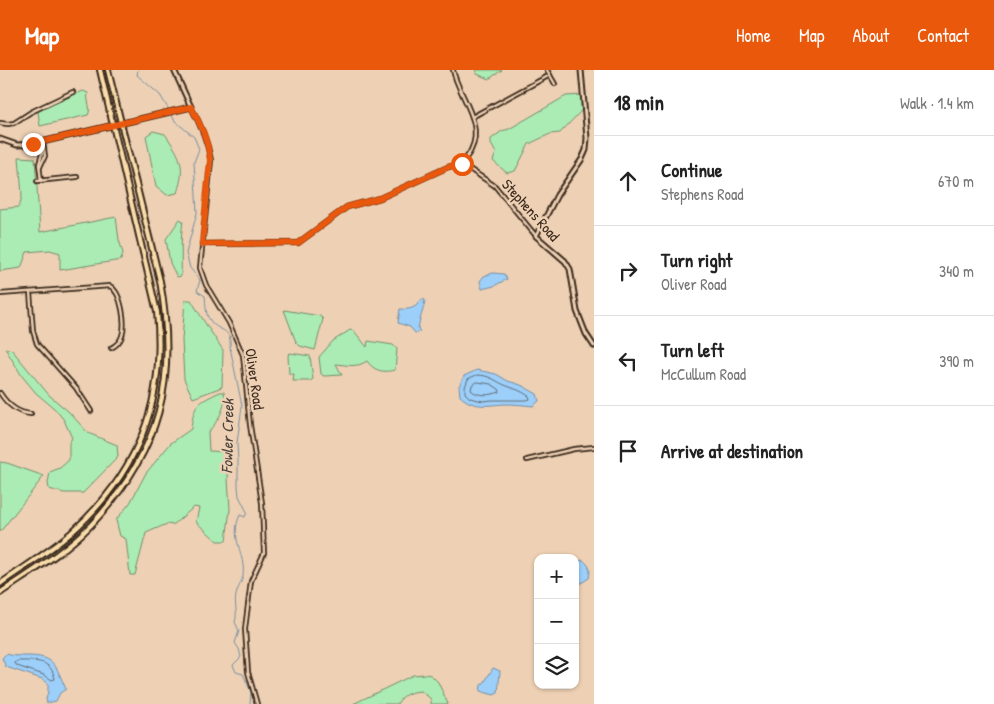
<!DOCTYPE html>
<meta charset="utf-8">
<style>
body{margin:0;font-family:"Patrick Hand",sans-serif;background:#f6f6f6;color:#222}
.controls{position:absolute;right:15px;bottom:15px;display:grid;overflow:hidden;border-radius:10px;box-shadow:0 1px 4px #0004}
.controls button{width:45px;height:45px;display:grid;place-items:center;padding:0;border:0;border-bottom:1px solid #e0e0e0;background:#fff;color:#222;font:25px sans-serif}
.stop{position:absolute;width:15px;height:15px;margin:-11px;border:4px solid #ea580c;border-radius:50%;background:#fff}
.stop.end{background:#ea580c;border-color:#fff;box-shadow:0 1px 5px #0008}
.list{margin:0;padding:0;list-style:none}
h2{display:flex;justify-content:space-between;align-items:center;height:65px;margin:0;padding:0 20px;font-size:21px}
h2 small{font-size:16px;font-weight:400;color:#767676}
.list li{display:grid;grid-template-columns:32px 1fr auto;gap:15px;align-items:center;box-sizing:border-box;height:90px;padding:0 20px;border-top:1px solid #e0e0e0}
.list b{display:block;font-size:19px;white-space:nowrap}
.list p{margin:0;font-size:16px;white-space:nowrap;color:#767676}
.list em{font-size:16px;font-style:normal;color:#767676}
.icon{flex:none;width:28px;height:28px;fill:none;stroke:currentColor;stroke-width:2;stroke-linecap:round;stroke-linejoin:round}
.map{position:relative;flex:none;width:594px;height:634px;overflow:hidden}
header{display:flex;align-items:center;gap:30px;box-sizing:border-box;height:70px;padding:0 25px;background:#ea580c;color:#fff}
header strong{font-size:24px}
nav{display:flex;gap:28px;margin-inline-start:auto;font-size:18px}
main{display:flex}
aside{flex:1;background:#fff}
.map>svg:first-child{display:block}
.green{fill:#abecb5;stroke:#738b6a}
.water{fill:#9ccffa;stroke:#758da2}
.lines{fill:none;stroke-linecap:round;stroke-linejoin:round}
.shore{stroke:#626c76;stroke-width:1}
.stream{stroke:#758da2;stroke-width:1}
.minor-casing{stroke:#3b2a1e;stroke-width:6}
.tertiary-casing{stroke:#3b2a1e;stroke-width:7}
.secondary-casing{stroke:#3b2a1e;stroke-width:7}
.primary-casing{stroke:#3b2a1e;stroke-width:8}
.minor{stroke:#eed1b4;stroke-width:2.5}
.tertiary{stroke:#eed1b4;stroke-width:3}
.secondary{stroke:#eed1b4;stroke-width:3}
.primary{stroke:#faddab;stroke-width:4}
.route{stroke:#ea580c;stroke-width:6}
.labels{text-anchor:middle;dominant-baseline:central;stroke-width:5;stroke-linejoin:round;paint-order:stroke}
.street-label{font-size:15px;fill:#3b2a1e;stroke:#eed1b4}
.water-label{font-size:16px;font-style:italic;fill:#4a433f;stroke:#eed1b4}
</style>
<header>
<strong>Map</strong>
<nav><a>Home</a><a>Map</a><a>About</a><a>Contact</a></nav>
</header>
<main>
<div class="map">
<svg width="594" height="634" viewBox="0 0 594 634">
<rect width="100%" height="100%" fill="#eed1b4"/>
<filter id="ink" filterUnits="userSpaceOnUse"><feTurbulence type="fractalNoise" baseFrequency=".02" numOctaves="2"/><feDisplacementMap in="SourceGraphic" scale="10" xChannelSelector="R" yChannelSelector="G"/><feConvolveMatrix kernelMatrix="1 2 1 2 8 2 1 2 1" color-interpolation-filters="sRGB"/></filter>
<g filter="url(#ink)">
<g class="green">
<polygon points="476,0 502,0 489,9 477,4"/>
<path d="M83,21L88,23C86,31 92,38 88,45L40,56L38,42L40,40Z"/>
<polygon points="583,25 584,36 581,41 560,63 550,64 529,74 515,101 507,103 493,91 496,83 491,74 491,69 502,61 509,59 566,26"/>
<path d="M153,61L165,64C181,87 186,96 177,123L167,125L156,116L146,66Z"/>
<polygon points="19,87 35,88 40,162 116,147 119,170 123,183 121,190 60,200 60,183 50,180 27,182 21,198 0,201 0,139 19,137 22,126"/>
<path d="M180,149L183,151C180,170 182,188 181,206L177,207L170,193L166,169Z"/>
<polygon points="185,230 191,230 207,256 223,280 222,317 193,328 184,309 182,270"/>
<polygon points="284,240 320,246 323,249 315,280 300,276 296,272"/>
<path d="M350,260L354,261L367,277L368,271L393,275L397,279L395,300C383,303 374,301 367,291C357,298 347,295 336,294L342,305L324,306L321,304L319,287L333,271Z"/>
<polygon points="5,278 12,280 49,325 69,342 88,363 117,375 118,387 83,423 64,423 49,419 48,413 50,402 60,398 69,390 69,373 72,368 64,350 55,339 36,323 22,306"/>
<polygon points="290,283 310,286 313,309 310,311 293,311 294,304 289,304 288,285"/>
<path d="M220,322H224C227,337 218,351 208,362L209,381L229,382L228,409L230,439L226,471H217L196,452L199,438L194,437L173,455L167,454L146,463L135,505H130L126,469L120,466L116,450L130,433L146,403L171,373L191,359C194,334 197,333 220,322Z"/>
<polygon points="0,392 7,393 44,406 0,462"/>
<path d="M424,604L431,605L438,612L448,634H431V629L421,621C410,622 403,624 397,634H353L413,605Z"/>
</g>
<g class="water">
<polygon points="493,203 504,204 507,209 494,216 482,219 480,211 484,206"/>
<path d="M422,229L425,230C424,240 419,249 418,259L420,261L415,263L410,257L398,253L400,239C410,240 416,238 422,229Z"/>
<path d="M477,300L496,304L508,311L521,315L537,324L539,331L533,336C524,335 515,334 505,334C488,335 474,339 460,326L459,316L464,306Z"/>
<path d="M583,490C590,496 591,499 589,508L575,517V492Z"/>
<path d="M6,584C13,586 19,586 26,586C56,586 55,595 66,619L60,623L56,631L47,633L46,629L48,622V613L42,609L6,597L2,588Z"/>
<polygon points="493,598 500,601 498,623 494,625 480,621 481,615 484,613"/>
</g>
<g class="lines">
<g class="shore">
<path d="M477,305C491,305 496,312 507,316C516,319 521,321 529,326L530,329L527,330H492L483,331L470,328L465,323V317L468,309Z"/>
<path d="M478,312L491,314L499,319L500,322C491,325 478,327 471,320L472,315Z"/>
<path d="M18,591C36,591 51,589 55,609L52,610L44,605L17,596L15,593Z"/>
</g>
<g class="stream">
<polyline points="138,0 137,5 160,25 169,40"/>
<path d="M171,44L175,51L194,67L199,79L194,92L197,143L186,183L190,198L200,210L197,221L205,226C206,234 205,244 210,250C218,263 232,256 230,277L242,336L237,373L238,391V417L239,426L247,442L245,447L240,445C229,468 246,484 243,506C242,513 237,518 236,525C234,534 238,543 235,552L239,561L235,573L239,579L241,587L233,595L236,602L243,604L251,622L250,634"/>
</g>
<g class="minor-casing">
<g id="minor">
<path d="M453,0C458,25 485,53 471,80C469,85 465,89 462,93"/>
<polyline points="547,0 555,14"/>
<path d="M191,37C201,55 207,70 211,90L200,198L206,215L229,253L243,285L250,355L262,433L264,483L251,511L245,559L248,602L257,634"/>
<polyline points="472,47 550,5"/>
<polyline points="0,53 8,54 14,53 31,42 73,22"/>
<polyline points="40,73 42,83 39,94 41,111"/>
<polyline points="40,97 45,86 43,72"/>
<polyline points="37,111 77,107"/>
<polyline points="202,174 298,173 347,137 380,128 448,97 462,94 495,116 536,166"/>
<polyline points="30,222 33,261 37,274 76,318 91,341"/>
<path d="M0,224L110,216C122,223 126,254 122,266C120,272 115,276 111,278"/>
<path d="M0,323C7,334 17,343 31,344"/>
<polyline points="527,390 574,379 594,377"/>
</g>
</g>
<g class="tertiary-casing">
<polyline id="tertiary" points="0,69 17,75 33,74 191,37 174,0"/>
</g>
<g class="secondary-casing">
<polyline id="secondary" points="581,0 587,68 586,80 582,89 557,125 536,166 565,191 570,199 577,241 586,264 594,276"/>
</g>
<g class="primary-casing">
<g id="primary">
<path d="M0,514C24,497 49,482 71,463C138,403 166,332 157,242L100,0"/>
<path d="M0,523C31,502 65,482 91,455C161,381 178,310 160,211L108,0"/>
</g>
</g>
<use href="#minor" class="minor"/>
<use href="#tertiary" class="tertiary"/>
<use href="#secondary" class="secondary"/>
<use href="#primary" class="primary"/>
</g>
</g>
<g class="lines" filter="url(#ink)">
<path class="route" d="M33,74L191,37C201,55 208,70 210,90L202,174L298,173L347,137L380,128L448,97L462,94"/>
</g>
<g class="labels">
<g class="street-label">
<text transform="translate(531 140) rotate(48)">Stephens Road</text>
<text transform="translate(255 309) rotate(82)">Oliver Road</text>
</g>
<g class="water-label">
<text transform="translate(227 366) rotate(-89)">Fowler Creek</text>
</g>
</g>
</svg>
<div class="controls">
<button>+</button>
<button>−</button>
<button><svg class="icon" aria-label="layers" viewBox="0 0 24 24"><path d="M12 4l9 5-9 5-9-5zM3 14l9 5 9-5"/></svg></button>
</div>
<div class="stop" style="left:462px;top:94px"></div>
<div class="stop end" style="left:33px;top:74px"></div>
</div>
<aside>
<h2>18 min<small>Walk · 1.4 km</small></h2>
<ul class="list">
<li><svg class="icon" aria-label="ahead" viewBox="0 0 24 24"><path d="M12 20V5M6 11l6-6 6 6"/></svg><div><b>Continue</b><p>Stephens Road</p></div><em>670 m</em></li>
<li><svg class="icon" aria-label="right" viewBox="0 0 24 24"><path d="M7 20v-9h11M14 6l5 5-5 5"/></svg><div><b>Turn right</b><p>Oliver Road</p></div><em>340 m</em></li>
<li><svg class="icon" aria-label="left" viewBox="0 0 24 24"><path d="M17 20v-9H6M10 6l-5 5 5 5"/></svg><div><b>Turn left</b><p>McCullum Road</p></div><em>390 m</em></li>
<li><svg class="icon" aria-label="arrive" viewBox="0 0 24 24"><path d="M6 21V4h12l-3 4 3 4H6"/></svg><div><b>Arrive at destination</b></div></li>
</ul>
</aside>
</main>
